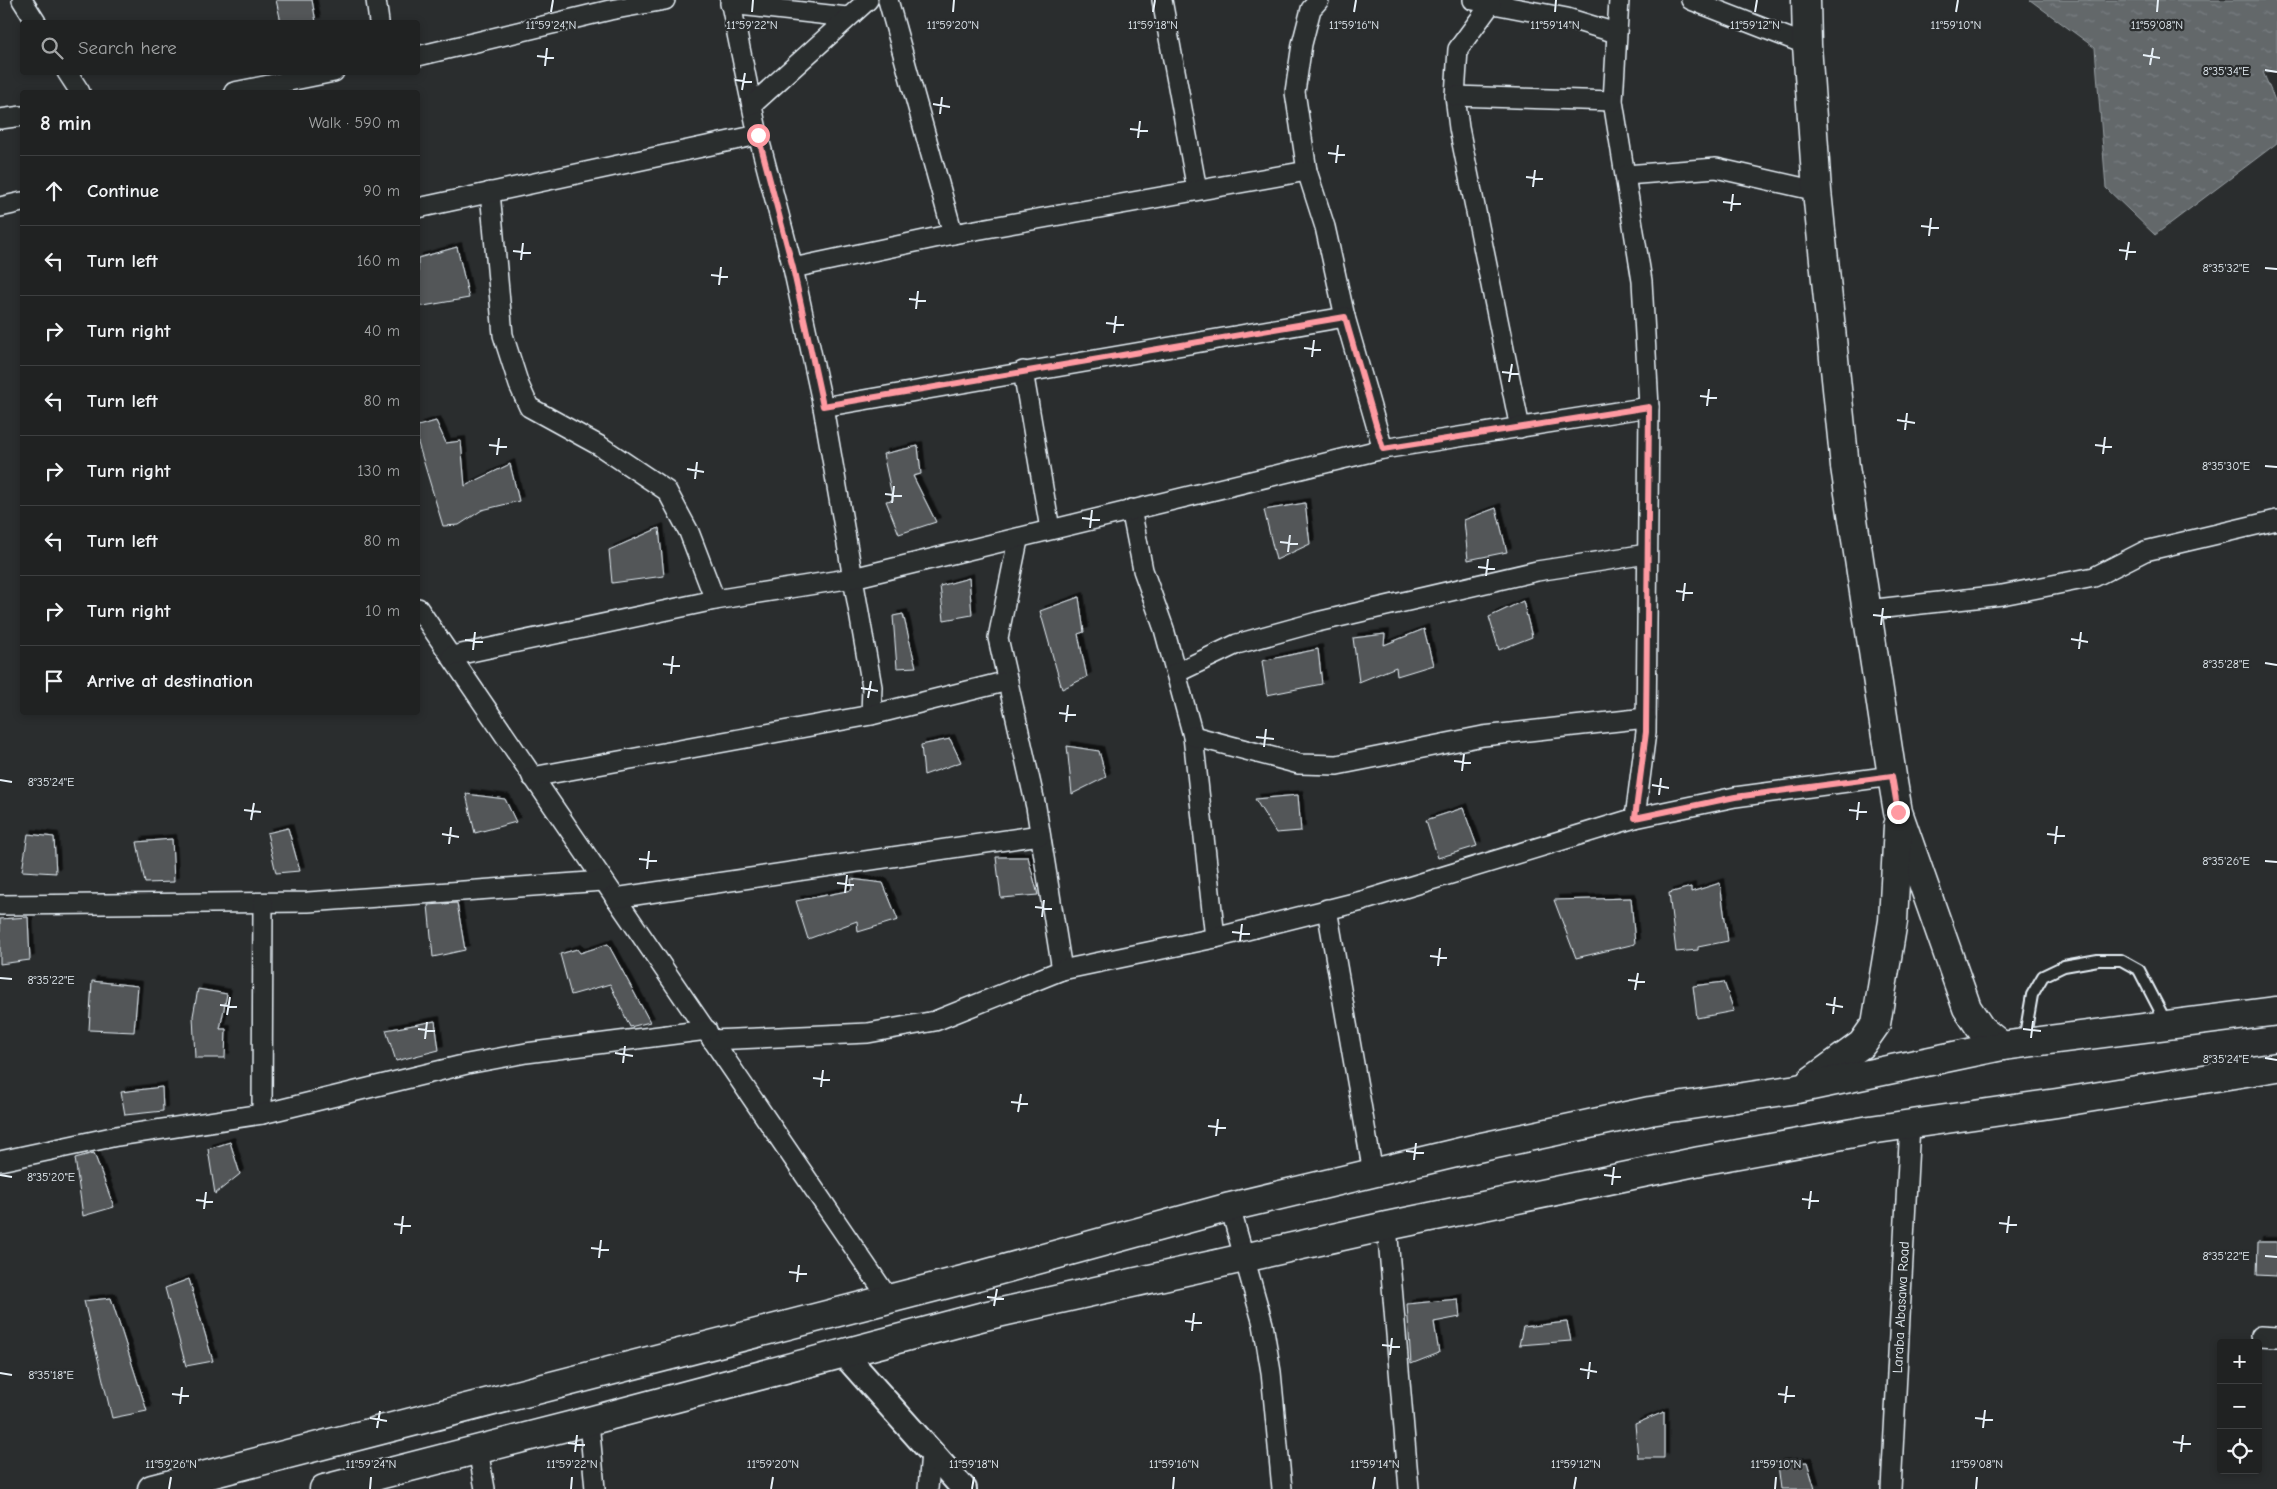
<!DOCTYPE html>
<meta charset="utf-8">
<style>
body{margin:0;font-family:"Comic Neue",sans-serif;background:#2d2f2f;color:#f1f3f6}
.controls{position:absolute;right:15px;bottom:15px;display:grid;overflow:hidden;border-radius:5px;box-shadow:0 2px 8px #0003}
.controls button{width:45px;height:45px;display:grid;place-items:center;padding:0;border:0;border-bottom:1px solid #3d3f40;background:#202222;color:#f1f3f6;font:25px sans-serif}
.stop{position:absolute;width:15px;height:15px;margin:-11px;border:4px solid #ff9aa2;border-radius:50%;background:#fff}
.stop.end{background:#ff9aa2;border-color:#fff;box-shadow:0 1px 5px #0008}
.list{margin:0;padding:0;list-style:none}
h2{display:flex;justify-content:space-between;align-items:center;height:65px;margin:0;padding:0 20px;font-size:21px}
h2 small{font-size:16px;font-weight:400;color:#a2a4a5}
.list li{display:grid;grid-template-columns:32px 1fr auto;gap:15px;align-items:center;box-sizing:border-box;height:70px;padding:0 20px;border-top:1px solid #3d3f40}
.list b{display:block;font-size:19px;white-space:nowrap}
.list em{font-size:16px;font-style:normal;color:#a2a4a5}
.icon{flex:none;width:28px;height:28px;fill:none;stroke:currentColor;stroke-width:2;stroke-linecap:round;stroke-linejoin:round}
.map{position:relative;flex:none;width:2277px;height:1489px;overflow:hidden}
.search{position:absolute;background:#202222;box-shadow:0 2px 8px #0003;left:20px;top:20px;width:400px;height:55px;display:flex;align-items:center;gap:12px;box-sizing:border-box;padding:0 18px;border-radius:5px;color:#a2a4a5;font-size:19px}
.panel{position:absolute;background:#202222;box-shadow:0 2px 8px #0003;left:20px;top:90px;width:400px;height:625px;border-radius:5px}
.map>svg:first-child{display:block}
.water{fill:url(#water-ripples);stroke:#989fa3}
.building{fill:#535759;stroke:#e8f1f8;filter:url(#shadow)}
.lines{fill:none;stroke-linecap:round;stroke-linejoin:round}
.service-casing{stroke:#e8f1f8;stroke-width:14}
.minor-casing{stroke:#e8f1f8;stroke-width:22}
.tertiary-casing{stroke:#e8f1f8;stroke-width:28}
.primary-casing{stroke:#e8f1f8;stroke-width:31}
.service{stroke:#2a2d2e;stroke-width:10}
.minor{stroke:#2a2d2e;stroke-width:19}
.tertiary{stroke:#2a2d2e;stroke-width:24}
.primary{stroke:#2a2d2e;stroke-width:28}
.route{stroke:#ff9aa2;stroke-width:6}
.ticks{fill:none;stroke:#e8f1f8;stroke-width:2}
.labels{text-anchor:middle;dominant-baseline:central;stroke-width:4.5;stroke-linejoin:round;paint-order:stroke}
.street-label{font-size:14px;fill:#e8f1f8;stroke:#2a2d2e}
.ticks-label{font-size:12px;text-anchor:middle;fill:#e8f1f8;stroke:#2a2d2e;stroke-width:4.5;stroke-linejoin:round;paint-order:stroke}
</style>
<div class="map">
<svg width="2277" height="1489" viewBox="0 0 2277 1489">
<defs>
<pattern id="water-ripples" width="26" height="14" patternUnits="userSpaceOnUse" patternTransform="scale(1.25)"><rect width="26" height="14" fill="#63686b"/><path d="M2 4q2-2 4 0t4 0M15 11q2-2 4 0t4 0" fill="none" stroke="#797e81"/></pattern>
<filter id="shadow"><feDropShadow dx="4.5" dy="-4.5" stdDeviation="0" flood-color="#0009"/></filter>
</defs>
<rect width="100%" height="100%" fill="#2a2d2e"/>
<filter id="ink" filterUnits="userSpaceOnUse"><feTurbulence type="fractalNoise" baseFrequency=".02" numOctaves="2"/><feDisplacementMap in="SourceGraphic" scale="10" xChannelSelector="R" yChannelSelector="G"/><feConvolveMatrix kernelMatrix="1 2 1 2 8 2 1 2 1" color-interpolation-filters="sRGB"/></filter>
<g filter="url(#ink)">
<polygon class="water" points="2030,0 2277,0 2277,71 2263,72 2277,105 2277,143 2155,235 2106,188 2095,48"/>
<g class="building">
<polygon points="276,0 312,0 316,22 281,22"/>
<polygon points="457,247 469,298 418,307 418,258"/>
<polygon points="436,421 446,443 461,441 465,486 510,464 519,501 482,510 459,525 443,526 418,443 418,426"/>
<polygon points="918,446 921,474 913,476 936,522 899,534 886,501 893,500 883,454"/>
<polygon points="1305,503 1310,544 1276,560 1264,510"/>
<polygon points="1496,508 1507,552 1468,560 1464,520"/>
<polygon points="659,528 664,576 612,583 609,550"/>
<polygon points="969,578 972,615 944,620 940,586"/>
<polygon points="1079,597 1084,632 1078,634 1087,677 1062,689 1040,611"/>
<polygon points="1523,601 1532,637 1499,650 1489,617"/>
<polygon points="903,614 916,667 897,668 893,616"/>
<polygon points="1424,629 1433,665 1397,676 1396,667 1359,682 1353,638 1385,634 1384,645"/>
<polygon points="1318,649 1322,684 1267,695 1262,661"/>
<polygon points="950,739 961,762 924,775 921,745"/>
<polygon points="1067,746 1099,751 1106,777 1072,794"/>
<polygon points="466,794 505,799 516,822 475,833"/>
<polygon points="1298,795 1301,831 1276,833 1255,799"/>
<polygon points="1463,808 1477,846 1438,858 1426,820"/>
<polygon points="288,828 300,871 276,873 267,833"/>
<polygon points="28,834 54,837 56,873 22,871"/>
<polygon points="172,839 174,882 145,883 137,842"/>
<polygon points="996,857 1028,857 1038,895 1001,898"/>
<polygon points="851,879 883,883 898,920 858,932 857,921 808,939 796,901 852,890"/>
<polygon points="1720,883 1728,941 1698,947 1698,950 1676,952 1669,893 1691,887 1691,892"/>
<polygon points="1631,898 1635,944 1576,958 1554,900"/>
<polygon points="457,903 465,950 433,957 428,905"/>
<polygon points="28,917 30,960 0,964 0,919"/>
<polygon points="608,944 650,1022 630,1027 610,984 571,995 560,954 577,949 580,953"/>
<polygon points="92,981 138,986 134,1032 89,1030"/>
<polygon points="1724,982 1734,1011 1697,1018 1693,986"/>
<polygon points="198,989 227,994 220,1029 226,1029 225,1058 195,1058 193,1016"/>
<polygon points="435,1021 439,1050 396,1061 386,1030"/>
<polygon points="162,1087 163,1111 125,1115 121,1092"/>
<polygon points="230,1142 240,1174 215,1194 208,1149"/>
<polygon points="94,1153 114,1207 83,1216 75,1158"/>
<polygon points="2258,1242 2277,1242 2277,1276 2257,1275"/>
<polygon points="189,1279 213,1361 186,1366 165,1288"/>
<polygon points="111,1298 147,1411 112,1418 84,1301"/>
<polygon points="1458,1299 1460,1317 1434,1322 1439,1353 1411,1364 1407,1304"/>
<polygon points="1567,1322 1571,1341 1519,1345 1523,1327"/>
<polygon points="1664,1412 1664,1458 1638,1458 1635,1424"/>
<polygon points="1807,1462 1815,1489 1781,1489 1778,1464"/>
</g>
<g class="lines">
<g class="service-casing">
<polyline id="service" points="2024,1041 2032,995 2043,976 2064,966 2098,960 2121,960 2139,970 2167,1024"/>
</g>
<g class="minor-casing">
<g id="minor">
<polyline points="22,0 36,22"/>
<polyline points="376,0 379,22"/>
<polyline points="730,0 758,135 793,268 823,407 872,687 871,715"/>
<polyline points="888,0 953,234"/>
<polyline points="1162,0 1197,190"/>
<polyline points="1319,0 1311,9 1302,44 1295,92 1307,171 1325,227 1345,317 1383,449"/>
<polyline points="1473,0 1567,18 1616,33"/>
<polyline points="1619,0 1613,101 1642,281 1649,407 1646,732 1635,818"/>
<polyline points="1691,0 1807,45"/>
<polyline points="730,4 847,17"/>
<polyline points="1491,4 1458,49 1455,96 1459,128 1520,428"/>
<polyline points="418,56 610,10 665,0"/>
<polyline points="67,72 80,92"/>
<polyline points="234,92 334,72"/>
<polyline points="1455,96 1613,101"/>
<polyline points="752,105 868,0"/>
<polyline points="0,119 22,116"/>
<polyline points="1626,175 1716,168 1817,191"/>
<polyline points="490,192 503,335 519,385 529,407 600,446 667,491 689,532 715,600"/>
<polyline points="0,207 22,202"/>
<polyline points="418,208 758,135"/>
<polyline points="793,268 953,234 1307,171"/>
<polyline points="1023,371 1050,529"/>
<polyline points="823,407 1345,317"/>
<polyline points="1131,509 1143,570 1164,629 1193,736 1215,938"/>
<polyline points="1018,540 998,638 1036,807 1062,970"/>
<polyline points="418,608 889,1299"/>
<polyline points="1867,610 2002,595 2094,577 2145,551 2277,520"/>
<polyline points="452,656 715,600 853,578 1383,449 1649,407"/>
<polyline points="1176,673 1237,644 1317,622 1537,571 1647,554"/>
<polyline points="1193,736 1299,764 1337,765 1483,736 1646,718"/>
<polyline points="532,777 871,715 1008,681"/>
<polyline points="615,898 1040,835"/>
<polyline points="0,905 308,902 603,881"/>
<polyline points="1327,909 1373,1173"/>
<polyline points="712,1040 868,1033 935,1021 1062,970 1215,938 1362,901 1635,818 1735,797 1892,776"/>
<polyline points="262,1114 263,903"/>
<polyline points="0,1161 117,1136 262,1114 467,1064 526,1053 707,1030"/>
<polyline points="1230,1207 1263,1324 1271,1372 1282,1489"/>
<polyline points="1387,1226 1409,1489"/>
<polyline points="2260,1336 2277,1337"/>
<polyline points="589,1421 595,1489"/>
<polyline points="478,1450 485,1489"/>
<polyline points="928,1489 931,1452"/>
<path id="s1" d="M1891,1489L1910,1124"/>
</g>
</g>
<g class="tertiary-casing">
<polyline id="tertiary" points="843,1353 964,1489"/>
</g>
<g class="primary-casing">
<g id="primary">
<polyline points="1806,0 1807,45 1817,191 1845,467 1892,776 1898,812 1967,1008 1981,1029 2002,1046"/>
<polyline points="1811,1081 1862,1044 1876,1024 1893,921 1898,826"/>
<polyline points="152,1489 978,1276 1230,1207 1477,1148 1650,1111 1797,1089 2002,1046 2277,1011"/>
<polyline points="324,1489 589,1421 984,1316 1387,1226 1700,1161 1870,1130 2057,1103 2277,1067"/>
</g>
</g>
<use href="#service" class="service"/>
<use href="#minor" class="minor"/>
<use href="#tertiary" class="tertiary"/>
<use href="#primary" class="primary"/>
</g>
</g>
<g class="lines" filter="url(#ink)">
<polyline class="route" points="758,135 793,268 823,406 1345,317 1383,449 1649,407 1646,732 1635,818 1735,797 1892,776 1898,812"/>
</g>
<path class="ticks" d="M551,12L553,0M752,12L753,0M953,12L954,0M1153,12L1155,0M1354,12L1356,0M1555,12L1556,0M1755,12L1757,0M1956,12L1958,0M2157,12L2158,0M2143,55L2160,58M537,56L554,58M2150,65L2153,48M545,66L547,48M2265,70L2277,72M735,80L752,82M742,90L745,73M933,104L950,107M940,114L942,97M1130,129L1148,131M1138,138L1140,121M1328,153L1345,155M1336,163L1338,145M1526,177L1543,179M1533,187L1535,170M1723,202L1741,204M1731,211L1733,194M1921,226L1939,228M1929,236L1931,218M2119,250L2136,252M513,251L531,253M521,260L523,243M2126,260L2129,242M2265,268L2277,269M711,275L728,277M719,285L721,267M909,299L926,301M916,309L918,291M1106,323L1124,325M1114,333L1116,316M1304,348L1321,350M1312,357L1314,340M1502,372L1519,374M1509,382L1512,364M1700,396L1717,398M1707,406L1709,389M1897,420L1915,423M1905,430L1907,413M489,445L507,447M2095,445L2112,447M2103,454L2105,437M497,455L499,438M2265,466L2277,467M687,469L704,472M695,479L697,462M885,494L902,496M892,503L894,486M1082,518L1100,520M1090,528L1092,510M1280,542L1298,544M1288,552L1290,535M1478,567L1495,569M1486,576L1488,559M1676,591L1693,593M1683,601L1685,583M1873,615L1891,617M1881,625L1883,608M2071,639L2088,642M465,640L483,642M2079,649L2081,632M473,650L475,632M2265,663L2277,665M663,664L680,666M671,674L673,656M861,688L878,691M868,698L871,681M1059,713L1076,715M1066,722L1068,705M1256,737L1274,739M1264,747L1266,729M1454,761L1471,763M1462,771L1464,754M0,780L12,782M1652,785L1669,788M1659,795L1661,778M244,810L261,812M1849,810L1867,812M251,820L254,803M1857,820L1859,802M442,834L459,837M2047,834L2065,836M449,844L451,827M2055,844L2057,826M639,859L657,861M2265,861L2277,862M647,869L649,851M837,883L854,885M845,893L847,875M1035,907L1052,909M1042,917L1044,900M1232,932L1250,934M1240,941L1242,924M1430,956L1447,958M1438,966L1440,948M0,978L12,979M1628,980L1645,982M1635,990L1638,973M1826,1004L1843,1007M220,1005L237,1007M1833,1014L1835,997M227,1015L230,997M418,1029L435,1031M2023,1029L2041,1031M2031,1038L2033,1021M425,1039L427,1022M615,1053L633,1056M2265,1058L2277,1060M623,1063L625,1046M813,1078L830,1080M821,1087L823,1070M1011,1102L1028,1104M1018,1112L1021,1094M1208,1126L1226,1128M1216,1136L1218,1119M1406,1151L1424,1153M1414,1160L1416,1143M0,1175L12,1177M1604,1175L1621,1177M1612,1185L1614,1167M1802,1199L1819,1201M196,1200L213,1202M204,1209L206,1192M1809,1209L1811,1191M1999,1223L2017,1225M394,1224L411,1226M2007,1233L2009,1216M401,1234L403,1216M591,1248L609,1250M2265,1256L2277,1257M599,1258L601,1240M789,1272L807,1274M797,1282L799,1265M987,1297L1004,1299M994,1306L997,1289M1185,1321L1202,1323M1192,1331L1194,1313M1382,1345L1400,1347M1390,1355L1392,1338M1580,1369L1597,1372M0,1373L12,1375M1588,1379L1590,1362M172,1394L189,1396M1778,1394L1795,1396M1785,1403L1787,1386M180,1404L182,1387M370,1418L387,1421M1975,1418L1993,1420M377,1428L380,1411M1983,1428L1985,1410M2173,1442L2191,1444M568,1443L585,1445M575,1452L577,1435M2181,1452L2183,1435M169,1489L171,1477M370,1489L371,1477M571,1489L572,1477M771,1489L773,1477M972,1489L974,1477M1173,1489L1174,1477M1373,1489L1375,1477M1574,1489L1576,1477M1775,1489L1776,1477M1976,1489L1977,1477"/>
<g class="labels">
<g class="street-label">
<text stroke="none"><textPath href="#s1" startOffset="182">Laraba Abasawa Road</textPath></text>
</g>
</g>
<g class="ticks-label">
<text x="551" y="29">11°59'24"N</text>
<text x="752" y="29">11°59'22"N</text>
<text x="953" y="29">11°59'20"N</text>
<text x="1153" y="29">11°59'18"N</text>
<text x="1354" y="29">11°59'16"N</text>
<text x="1555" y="29">11°59'14"N</text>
<text x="1755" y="29">11°59'12"N</text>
<text x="1956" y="29">11°59'10"N</text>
<text x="2157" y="29">11°59'08"N</text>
<text x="2226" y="75">8°35'34"E</text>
<text x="2226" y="272">8°35'32"E</text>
<text x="2226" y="470">8°35'30"E</text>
<text x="2226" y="668">8°35'28"E</text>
<text x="51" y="786">8°35'24"E</text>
<text x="2226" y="865">8°35'26"E</text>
<text x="51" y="984">8°35'22"E</text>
<text x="2226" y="1063">8°35'24"E</text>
<text x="51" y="1181">8°35'20"E</text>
<text x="2226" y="1260">8°35'22"E</text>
<text x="51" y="1379">8°35'18"E</text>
<text x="171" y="1468">11°59'26"N</text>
<text x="371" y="1468">11°59'24"N</text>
<text x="572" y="1468">11°59'22"N</text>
<text x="773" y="1468">11°59'20"N</text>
<text x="974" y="1468">11°59'18"N</text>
<text x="1174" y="1468">11°59'16"N</text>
<text x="1375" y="1468">11°59'14"N</text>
<text x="1576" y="1468">11°59'12"N</text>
<text x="1776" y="1468">11°59'10"N</text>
<text x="1977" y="1468">11°59'08"N</text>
</g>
</svg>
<div class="controls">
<button>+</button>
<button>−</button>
<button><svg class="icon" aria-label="locate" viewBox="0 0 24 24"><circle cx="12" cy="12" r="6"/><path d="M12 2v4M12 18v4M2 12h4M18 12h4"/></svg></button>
</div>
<div class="stop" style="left:758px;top:135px"></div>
<div class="stop end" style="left:1898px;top:812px"></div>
<div class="search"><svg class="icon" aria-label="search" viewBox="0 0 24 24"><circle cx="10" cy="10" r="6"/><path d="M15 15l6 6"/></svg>Search here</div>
<section class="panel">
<h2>8 min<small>Walk · 590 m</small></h2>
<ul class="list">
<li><svg class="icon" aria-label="ahead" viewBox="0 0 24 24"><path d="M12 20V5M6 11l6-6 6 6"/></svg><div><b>Continue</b></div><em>90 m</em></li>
<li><svg class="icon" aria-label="left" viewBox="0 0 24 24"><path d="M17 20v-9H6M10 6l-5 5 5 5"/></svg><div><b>Turn left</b></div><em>160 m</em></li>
<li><svg class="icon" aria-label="right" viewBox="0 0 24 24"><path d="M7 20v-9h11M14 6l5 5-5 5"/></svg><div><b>Turn right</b></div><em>40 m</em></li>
<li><svg class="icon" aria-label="left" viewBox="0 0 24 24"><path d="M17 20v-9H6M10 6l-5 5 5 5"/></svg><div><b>Turn left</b></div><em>80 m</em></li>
<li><svg class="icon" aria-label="right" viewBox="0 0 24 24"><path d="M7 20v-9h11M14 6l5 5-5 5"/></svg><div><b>Turn right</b></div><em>130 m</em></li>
<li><svg class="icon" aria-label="left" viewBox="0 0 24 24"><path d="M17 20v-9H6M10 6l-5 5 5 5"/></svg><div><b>Turn left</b></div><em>80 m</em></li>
<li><svg class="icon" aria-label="right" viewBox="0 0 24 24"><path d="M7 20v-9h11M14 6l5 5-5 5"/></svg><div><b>Turn right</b></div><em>10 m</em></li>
<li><svg class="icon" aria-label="arrive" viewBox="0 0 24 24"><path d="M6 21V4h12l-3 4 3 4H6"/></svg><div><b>Arrive at destination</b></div></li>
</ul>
</section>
</div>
